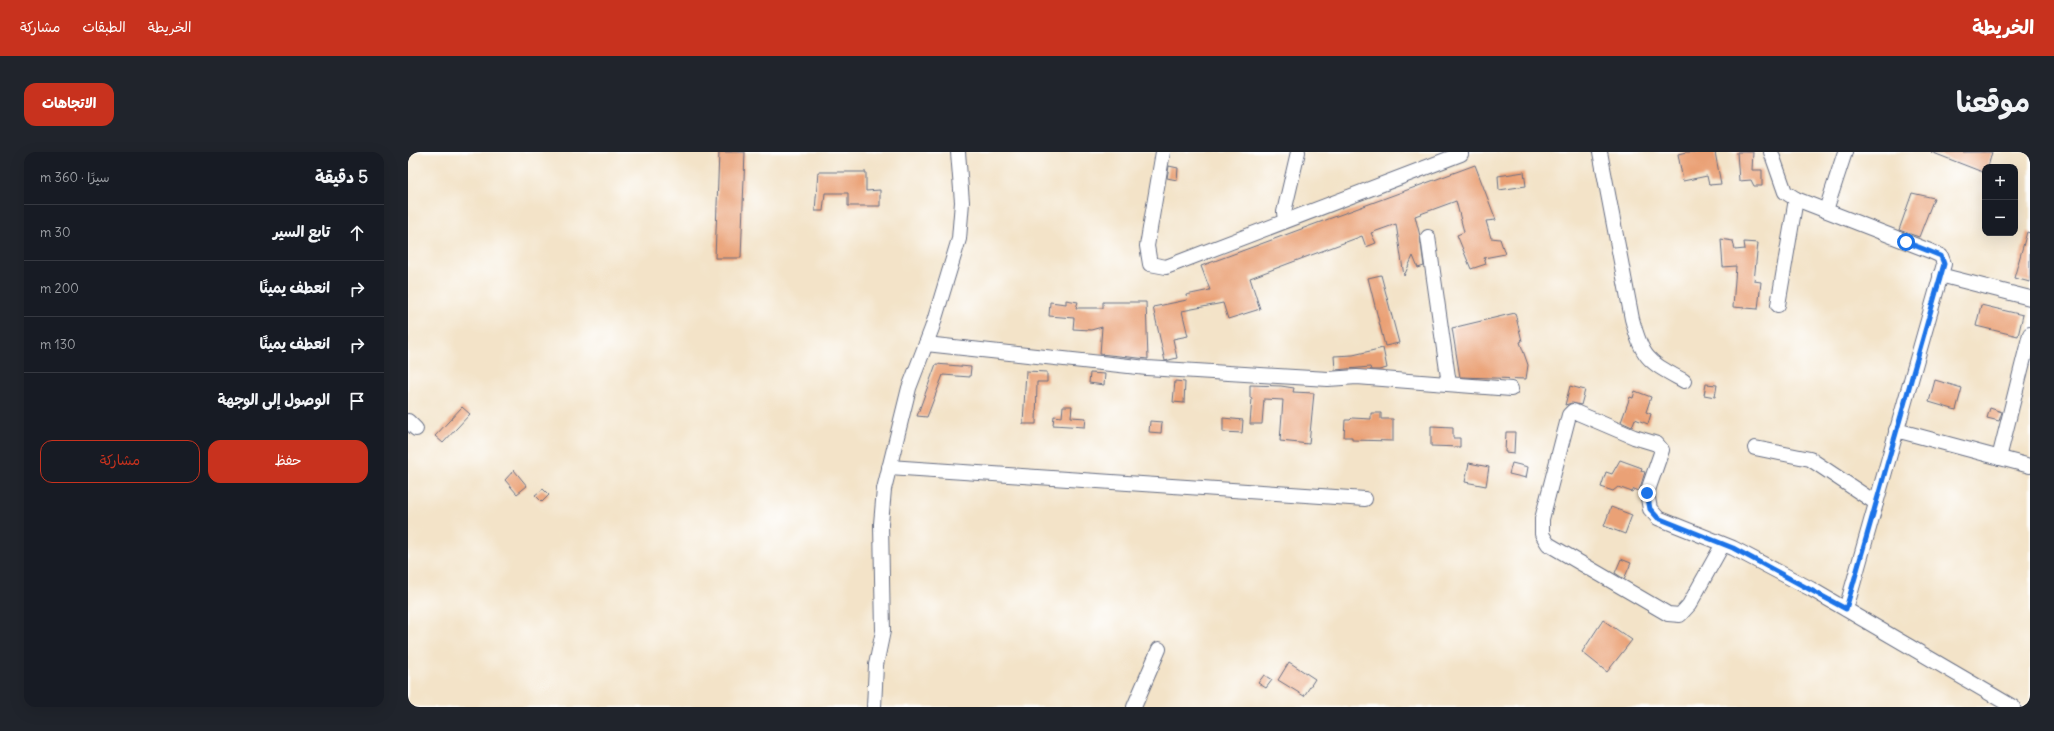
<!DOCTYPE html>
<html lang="ar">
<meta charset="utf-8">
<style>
body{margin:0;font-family:Delius,"Playpen Sans Arabic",sans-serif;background:#20242c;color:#f1f3f6;direction:rtl}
.controls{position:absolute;right:12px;top:12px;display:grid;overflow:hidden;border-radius:8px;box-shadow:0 4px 16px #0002}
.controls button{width:36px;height:36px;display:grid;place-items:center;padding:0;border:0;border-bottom:1px solid #363941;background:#171b24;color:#f1f3f6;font:20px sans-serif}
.stop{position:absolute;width:12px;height:12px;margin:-9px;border:3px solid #1a73e8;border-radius:50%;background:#fff}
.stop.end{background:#1a73e8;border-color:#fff;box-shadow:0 1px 4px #0008}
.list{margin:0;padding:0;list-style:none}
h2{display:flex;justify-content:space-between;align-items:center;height:52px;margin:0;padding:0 16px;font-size:17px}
h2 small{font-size:13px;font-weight:400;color:#9ea1a6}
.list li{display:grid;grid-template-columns:26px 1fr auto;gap:12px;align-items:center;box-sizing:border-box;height:56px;padding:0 16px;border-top:1px solid #363941}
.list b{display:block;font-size:15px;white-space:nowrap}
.list em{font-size:13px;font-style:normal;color:#9ea1a6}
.actions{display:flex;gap:8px;padding:12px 16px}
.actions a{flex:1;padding:9px 0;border:1px solid #c8321e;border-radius:12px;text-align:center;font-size:14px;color:#c8321e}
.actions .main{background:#c8321e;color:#fff}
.icon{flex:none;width:22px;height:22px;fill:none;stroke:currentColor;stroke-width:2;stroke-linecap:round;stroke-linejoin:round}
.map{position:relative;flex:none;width:1622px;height:555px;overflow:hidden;direction:ltr;border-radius:12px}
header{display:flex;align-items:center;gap:24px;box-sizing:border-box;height:56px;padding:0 20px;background:#c8321e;color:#fff}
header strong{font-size:19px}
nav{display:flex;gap:22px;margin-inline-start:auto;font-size:14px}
.intro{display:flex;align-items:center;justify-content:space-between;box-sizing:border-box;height:96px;padding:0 24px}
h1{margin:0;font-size:28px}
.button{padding:10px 18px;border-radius:12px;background:#c8321e;color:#fff;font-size:14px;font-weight:700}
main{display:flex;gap:24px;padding:0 24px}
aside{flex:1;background:#171b24;border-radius:12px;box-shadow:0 4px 16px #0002}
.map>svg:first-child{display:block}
.building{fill:#eaa176}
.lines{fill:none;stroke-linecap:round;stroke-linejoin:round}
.street-casing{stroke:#676e83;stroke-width:16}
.street{stroke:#fff;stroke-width:14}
.route{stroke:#1a73e8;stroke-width:5}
</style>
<header>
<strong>الخريطة</strong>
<nav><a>الخريطة</a><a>الطبقات</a><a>مشاركة</a></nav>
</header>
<div class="intro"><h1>موقعنا</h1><a class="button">الاتجاهات</a></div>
<main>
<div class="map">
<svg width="1622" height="555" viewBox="0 0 1622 555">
<rect width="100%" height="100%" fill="#fff"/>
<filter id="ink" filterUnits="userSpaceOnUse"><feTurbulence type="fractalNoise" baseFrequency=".025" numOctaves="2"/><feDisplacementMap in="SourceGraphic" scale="8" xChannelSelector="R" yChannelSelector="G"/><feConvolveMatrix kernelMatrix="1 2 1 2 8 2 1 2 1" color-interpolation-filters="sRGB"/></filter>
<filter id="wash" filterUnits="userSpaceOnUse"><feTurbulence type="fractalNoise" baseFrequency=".012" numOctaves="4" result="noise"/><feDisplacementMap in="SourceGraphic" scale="16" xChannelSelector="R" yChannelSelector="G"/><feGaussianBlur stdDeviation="0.9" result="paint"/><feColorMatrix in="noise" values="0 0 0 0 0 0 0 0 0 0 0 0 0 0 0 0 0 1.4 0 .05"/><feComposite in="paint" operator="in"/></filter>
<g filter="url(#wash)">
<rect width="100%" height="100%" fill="#f3e3c8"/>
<g id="blocks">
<g class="building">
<polygon points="311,0 337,0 333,106 307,106"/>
<polygon points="1278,0 1307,0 1313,32 1301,33 1299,24 1275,29 1270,2"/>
<polygon points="1329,0 1345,0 1344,18 1354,18 1354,34 1346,34 1343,28 1331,29"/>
<polygon points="1523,0 1584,0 1580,15 1577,15 1577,21"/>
<polygon points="1067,13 1088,68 1078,69 1083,86 1092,87 1097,102 1076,106 1078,112 1063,117 1049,83 1056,80 1048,49 1007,64 1012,84 1016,114 1010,116 1005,104 996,124 988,72 963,81 968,91 958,95 954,84 842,126 852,157 820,167 815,151 774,159 780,184 765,187 769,206 757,209 745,155 779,148 778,143 802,138 793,114"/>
<polygon points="761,14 770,16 769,28 759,26"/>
<polygon points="410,20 458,20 458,39 472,38 472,54 440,54 440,41 417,41 415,59 407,59"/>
<polygon points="1116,20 1118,34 1091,38 1090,24"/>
<polygon points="1504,41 1526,46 1511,85 1491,78"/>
<polygon points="1619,80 1622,81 1622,130 1606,126"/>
<polygon points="1313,87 1325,89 1327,98 1337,97 1336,90 1350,91 1346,129 1353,130 1350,157 1325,155 1328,114 1315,115"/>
<polygon points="973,123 991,191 977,194 960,126"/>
<polygon points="658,148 670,150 668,156 695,156 695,150 738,150 740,207 692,202 694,175 683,178 665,177 666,166 641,164 642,150 658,152"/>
<polygon points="1573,153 1615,163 1610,184 1568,174"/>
<polygon points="1107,161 1114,189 1112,190 1120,213 1118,227 1052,225 1044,176"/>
<polygon points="975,196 979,216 971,218 963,218 962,215 927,218 926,204 945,203"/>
<polygon points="528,212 563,215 562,225 535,223 519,265 509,264"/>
<polygon points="618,219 639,220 639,230 629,230 628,272 615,272"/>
<polygon points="682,221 697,222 696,233 681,231"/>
<polygon points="1527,228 1554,236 1548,258 1521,250"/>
<polygon points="767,229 777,230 776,251 765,250"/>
<polygon points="1298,232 1309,233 1307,245 1296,243"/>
<polygon points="842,233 873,234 886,236 885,240 906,241 901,292 872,289 875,248 856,247 854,272 842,272 844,246 842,246"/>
<polygon points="1162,234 1177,238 1173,253 1164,251 1157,253"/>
<polygon points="1227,239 1243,245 1238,260 1243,262 1240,272 1227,267 1224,275 1213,270 1222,245 1225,246"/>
<polygon points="655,254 664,254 663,265 678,266 677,275 645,273 646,264 654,265"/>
<polygon points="54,255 62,262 35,291 27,284"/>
<polygon points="1582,256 1594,260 1591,269 1579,266"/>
<polygon points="963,261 973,261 973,267 985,267 985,289 944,288 944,285 936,285 937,268 942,268 944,266 963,267"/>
<polygon points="815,266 835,268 834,281 815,280"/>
<polygon points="742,269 754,270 753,281 741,280"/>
<polygon points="1023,274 1045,275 1045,286 1052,286 1052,295 1023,294"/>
<polygon points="1098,280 1107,280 1106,301 1097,300"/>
<polygon points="1212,308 1234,316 1233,319 1237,320 1231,339 1226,337 1224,340 1210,335 1205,339 1193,335 1198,320 1204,322"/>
<polygon points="1061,311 1081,315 1078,334 1057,330"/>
<polygon points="1104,311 1120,315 1118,326 1101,322"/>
<polygon points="106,318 119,334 109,342 97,328"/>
<polygon points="135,337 141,343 134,350 127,343"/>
<polygon points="1203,355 1224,363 1217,382 1196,374"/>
<polygon points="1213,407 1223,411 1216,427 1207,421"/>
<polygon points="1195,468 1224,488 1199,520 1174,500"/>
<polygon points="881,510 907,527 896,544 870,528"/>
<polygon points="856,523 864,528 858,536 850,531"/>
</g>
</g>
</g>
<g filter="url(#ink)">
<use href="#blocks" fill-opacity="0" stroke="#676e83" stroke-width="1"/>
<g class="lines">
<g class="street-casing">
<g id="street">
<polyline points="755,0 739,94 742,112 758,115 1053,2"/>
<path d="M1192,0L1224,167C1235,208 1240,209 1276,229"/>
<polyline points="1363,0 1377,40 1388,47 1522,99 1533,104 1536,112 1438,457"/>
<polyline points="1418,58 1437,0"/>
<polyline points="877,69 876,60 890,0"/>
<polyline points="1020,85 1041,232"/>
<polyline points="1532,123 1622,146"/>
<polyline points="1370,153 1388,47"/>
<polyline points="518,192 739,216 920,227 949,225 1103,237"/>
<polyline points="0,269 8,277"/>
<polyline points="1488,278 1622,314"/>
<polyline points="1347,296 1402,307 1468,351"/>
<polyline points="1591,306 1622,182"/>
<polyline points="481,315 957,347"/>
<polyline points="1315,392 1281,453 1272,463 1260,462 1140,392 1134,382 1134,367 1161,263 1165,259 1226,285 1249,292 1254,298 1239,341 1242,357 1250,366 1325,396 1403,437 1605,555"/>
<polyline points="466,555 468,513 475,479 473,372 476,337 501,236 524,176 551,87 554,50 550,0"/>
<polyline points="726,555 751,497"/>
</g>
</g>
<use href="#street" class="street"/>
</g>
</g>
<g class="lines" filter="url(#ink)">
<polyline class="route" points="1239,341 1242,357 1250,366 1325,396 1438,457 1536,112 1533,104 1498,90"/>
</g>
</svg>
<div class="controls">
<button>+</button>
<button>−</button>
</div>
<div class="stop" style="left:1498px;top:90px"></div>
<div class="stop end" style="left:1239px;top:341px"></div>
</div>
<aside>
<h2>5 دقيقة<small>سيرًا · 360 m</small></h2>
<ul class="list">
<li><svg class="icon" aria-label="ahead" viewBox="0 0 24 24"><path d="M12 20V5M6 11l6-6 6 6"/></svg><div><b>تابع السير</b></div><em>30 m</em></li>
<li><svg class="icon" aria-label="right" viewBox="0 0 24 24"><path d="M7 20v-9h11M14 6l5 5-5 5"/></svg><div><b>انعطف يمينًا</b></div><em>200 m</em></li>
<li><svg class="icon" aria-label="right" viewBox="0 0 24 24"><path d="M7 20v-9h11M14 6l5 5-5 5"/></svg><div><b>انعطف يمينًا</b></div><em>130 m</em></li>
<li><svg class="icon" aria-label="arrive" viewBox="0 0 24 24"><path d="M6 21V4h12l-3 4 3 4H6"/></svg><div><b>الوصول إلى الوجهة</b></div></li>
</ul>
<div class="actions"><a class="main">حفظ</a><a>مشاركة</a></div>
</aside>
</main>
